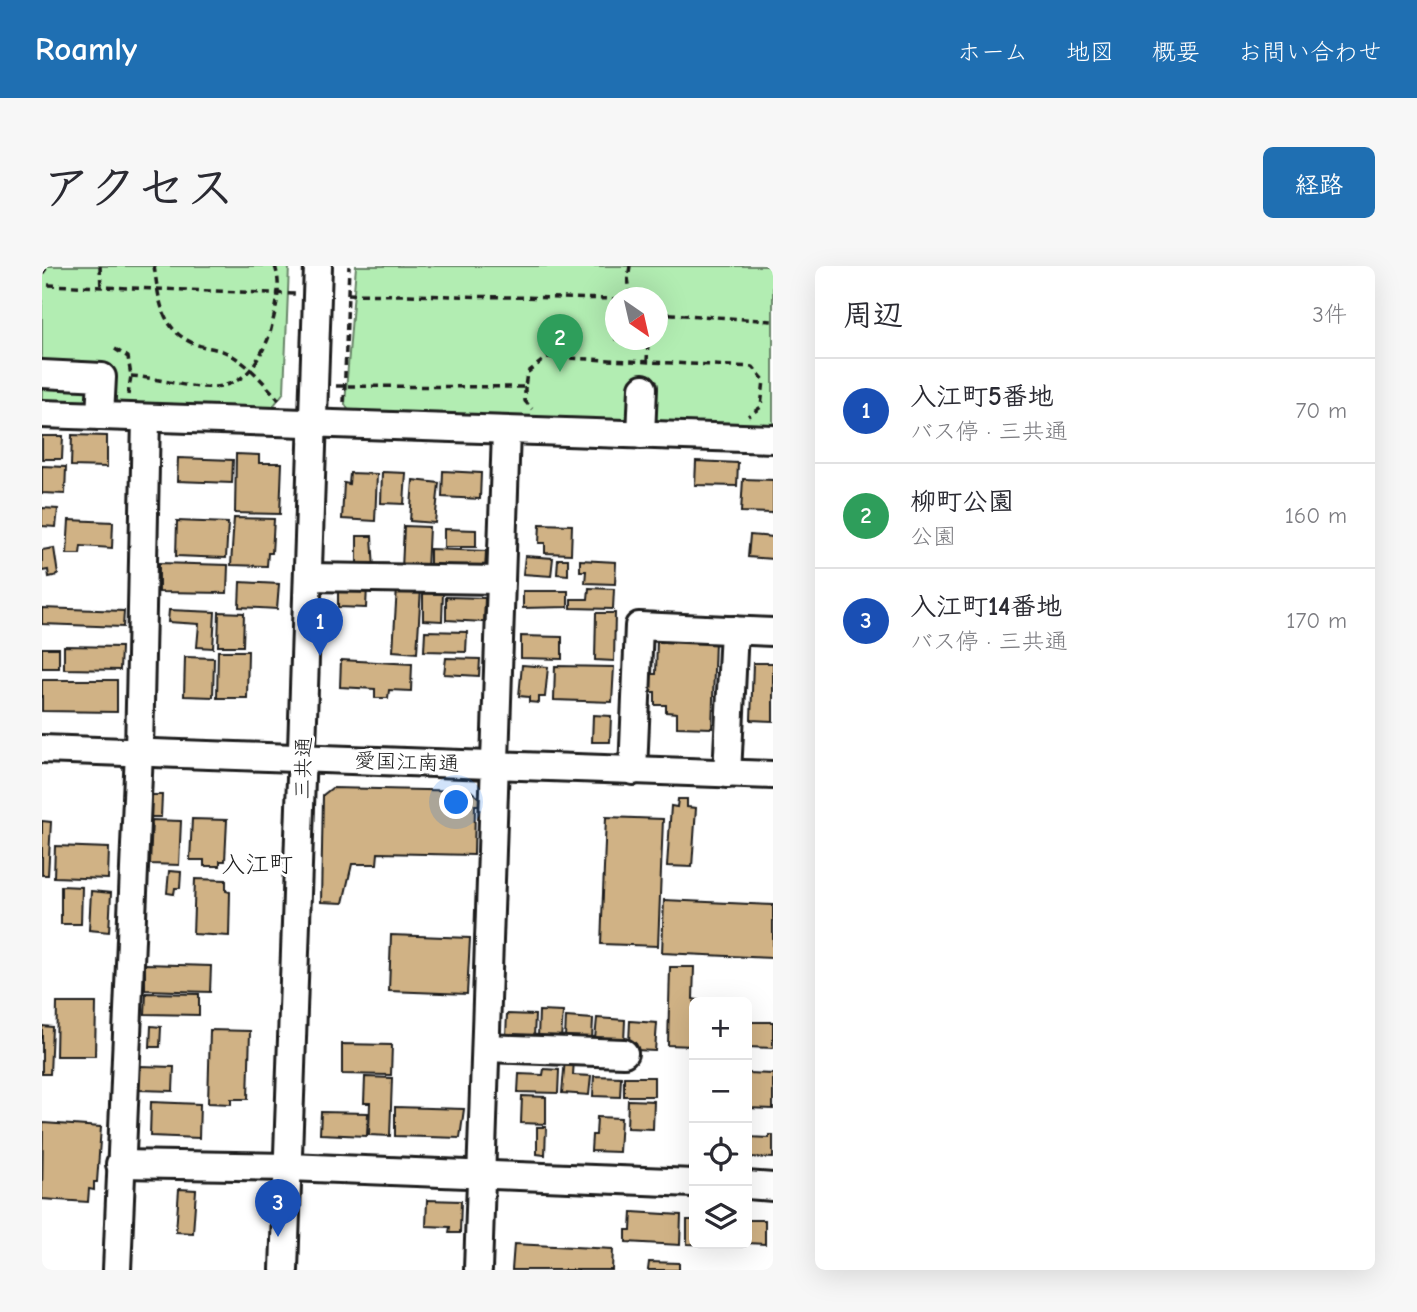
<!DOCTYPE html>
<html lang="ja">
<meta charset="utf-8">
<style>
body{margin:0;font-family:"Comic Neue","Klee One",sans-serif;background:#f7f7f7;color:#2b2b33}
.controls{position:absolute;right:21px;bottom:21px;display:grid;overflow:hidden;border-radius:10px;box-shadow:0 7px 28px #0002}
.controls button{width:63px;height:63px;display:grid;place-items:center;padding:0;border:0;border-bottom:2px solid #e1e1e2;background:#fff;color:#2b2b33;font:35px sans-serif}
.compass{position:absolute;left:563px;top:21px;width:63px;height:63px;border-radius:50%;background:#fff;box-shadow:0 7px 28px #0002;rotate:146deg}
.you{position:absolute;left:415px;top:537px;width:24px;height:24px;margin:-18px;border:5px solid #fff;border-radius:50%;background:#1a73e8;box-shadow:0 0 0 10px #1a73e833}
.badge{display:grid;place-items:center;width:46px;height:46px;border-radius:50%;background:#1f6fb2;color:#fff;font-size:23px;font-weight:700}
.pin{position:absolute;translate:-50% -58px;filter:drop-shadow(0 2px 4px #0008)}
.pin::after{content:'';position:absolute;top:37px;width:24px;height:21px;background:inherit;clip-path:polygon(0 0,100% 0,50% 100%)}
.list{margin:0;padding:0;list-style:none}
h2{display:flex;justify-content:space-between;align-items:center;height:91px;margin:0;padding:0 28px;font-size:30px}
h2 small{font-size:23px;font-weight:400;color:#7c7c81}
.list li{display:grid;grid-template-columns:46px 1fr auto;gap:21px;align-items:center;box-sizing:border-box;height:105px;padding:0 28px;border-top:2px solid #e1e1e2}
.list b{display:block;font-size:26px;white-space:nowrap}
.list p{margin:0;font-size:23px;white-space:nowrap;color:#7c7c81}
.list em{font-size:23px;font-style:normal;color:#7c7c81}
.icon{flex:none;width:38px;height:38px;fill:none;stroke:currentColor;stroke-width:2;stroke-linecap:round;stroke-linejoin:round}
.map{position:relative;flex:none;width:731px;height:1004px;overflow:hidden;border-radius:10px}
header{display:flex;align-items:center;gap:42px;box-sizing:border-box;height:98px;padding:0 35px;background:#1f6fb2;color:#fff}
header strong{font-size:33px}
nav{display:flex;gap:38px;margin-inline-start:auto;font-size:24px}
.intro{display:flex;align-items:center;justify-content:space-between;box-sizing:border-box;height:168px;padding:0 42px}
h1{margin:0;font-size:49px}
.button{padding:18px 32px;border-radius:10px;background:#1f6fb2;color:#fff;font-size:24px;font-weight:700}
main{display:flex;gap:42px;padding:0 42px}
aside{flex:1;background:#fff;border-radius:10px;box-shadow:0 7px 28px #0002}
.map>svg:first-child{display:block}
.green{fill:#b2edb2;stroke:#678467;stroke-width:2;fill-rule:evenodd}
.building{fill:#d0b285;stroke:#1c1c1c;stroke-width:2}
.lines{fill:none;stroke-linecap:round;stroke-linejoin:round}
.minor-casing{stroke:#1c1c1c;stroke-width:32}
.path{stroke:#1c1c1c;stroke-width:3.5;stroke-dasharray:7 5;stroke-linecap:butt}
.minor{stroke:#fff;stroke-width:26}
.labels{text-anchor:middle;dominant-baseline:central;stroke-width:6;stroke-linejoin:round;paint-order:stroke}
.street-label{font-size:21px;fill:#1c1c1c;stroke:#fff}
.quarter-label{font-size:24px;fill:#1c1c1c;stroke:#fff}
</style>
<header>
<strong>Roamly</strong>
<nav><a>ホーム</a><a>地図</a><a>概要</a><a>お問い合わせ</a></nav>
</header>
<div class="intro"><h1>アクセス</h1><a class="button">経路</a></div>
<main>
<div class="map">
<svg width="731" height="1004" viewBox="0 0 731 1004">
<rect width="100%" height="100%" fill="#fff"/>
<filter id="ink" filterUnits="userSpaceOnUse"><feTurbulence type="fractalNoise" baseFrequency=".0143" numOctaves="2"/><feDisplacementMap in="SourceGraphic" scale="14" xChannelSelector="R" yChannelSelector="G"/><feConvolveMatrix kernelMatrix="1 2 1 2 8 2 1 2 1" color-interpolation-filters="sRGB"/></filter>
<g filter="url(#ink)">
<g class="green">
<polygon points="0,0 247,0 242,126 229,143 0,135"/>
<path d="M314,0H731V162L308,147L303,138ZM573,32H615V74H573Z"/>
</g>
<g class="building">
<polygon points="30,169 65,170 65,201 29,200"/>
<polygon points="0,170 21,170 20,193 0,193"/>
<polygon points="194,188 217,189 217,197 240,197 238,248 193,247"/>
<polygon points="136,192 191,194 190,217 135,215"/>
<polygon points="654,195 696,197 695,220 653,219"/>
<polygon points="0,200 24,201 23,228 0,227"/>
<polygon points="401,205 439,207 438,233 400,231"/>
<polygon points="340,206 364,207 362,238 339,237"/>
<polygon points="308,207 335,208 333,255 300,253 302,217 307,218"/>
<polygon points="701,213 731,214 731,247 699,246"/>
<polygon points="371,214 397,217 393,257 368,255"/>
<polygon points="0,242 16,243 14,261 0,260"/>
<polygon points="192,252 232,253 230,287 226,287 225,300 189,299"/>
<polygon points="27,254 71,256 70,282 39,280 38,288 25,288"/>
<polygon points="135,255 186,257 184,292 134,290"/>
<polygon points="498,258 530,259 529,288 503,287 503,277 497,277"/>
<polygon points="362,260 387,261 385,305 360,303"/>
<polygon points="402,263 434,264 434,281 402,281"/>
<polygon points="708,269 731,271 731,293 706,291"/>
<polygon points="315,270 330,270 332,304 315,304"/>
<polygon points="12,282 16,309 7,311 6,304 0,305 0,284"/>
<polygon points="388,283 444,285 443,305 388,303"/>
<polygon points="483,290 511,292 509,310 481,308"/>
<polygon points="516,293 526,293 526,309 515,308"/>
<polygon points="538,294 574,296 573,318 543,317 544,305 538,305"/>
<polygon points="117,297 186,299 185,327 117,326"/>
<polygon points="198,316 237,318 235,343 197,341"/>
<polygon points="296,319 325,320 324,342 296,341"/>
<polygon points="355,321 379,322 375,387 351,385"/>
<polygon points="547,322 572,323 571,343 529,342 529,333 546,333"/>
<polygon points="481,325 526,325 526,341 481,342"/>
<polygon points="381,326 401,327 400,355 381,354"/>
<polygon points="404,331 443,332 442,356 404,354"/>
<polygon points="0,342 82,345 81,361 0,358"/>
<polygon points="127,344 173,346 171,382 155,381 157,358 126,356"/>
<polygon points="177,346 202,347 201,380 176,380"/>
<polygon points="554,347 573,347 572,395 553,394"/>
<polygon points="383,365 425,366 424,386 382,385"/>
<polygon points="479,370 520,371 520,393 479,392"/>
<polygon points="615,373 673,374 670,462 635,461 635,447 624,446 624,439 613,439 613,426 606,426 606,408 614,408"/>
<polygon points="22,380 79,381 78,404 22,403"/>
<rect x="0" y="382" width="17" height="20"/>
<polygon points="176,385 206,385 205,432 175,432"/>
<polygon points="143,391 172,392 171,431 142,430"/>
<polygon points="404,392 438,393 437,410 402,408"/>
<polygon points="299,394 370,398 369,425 347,424 346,432 333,432 333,423 298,421"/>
<polygon points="711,397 731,397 731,455 709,454"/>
<polygon points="480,399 506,401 503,431 497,431 497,437 487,436 487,431 477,430"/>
<polygon points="513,400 572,401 570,436 512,434"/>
<polygon points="0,414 75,414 75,446 0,445"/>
<polygon points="551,449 569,450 568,476 550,476"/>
<polygon points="290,522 429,525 437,532 437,539 433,539 432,589 336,587 335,598 310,598 301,637 279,636 281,529"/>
<polygon points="108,529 120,529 119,551 107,551"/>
<polygon points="636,533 645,533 645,541 654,542 650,601 625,600 629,540 635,541"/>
<polygon points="564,551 621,553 616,680 559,678"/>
<polygon points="150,553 185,554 183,595 178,595 178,600 162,600 162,594 148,594"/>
<polygon points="110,554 139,555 137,599 108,598"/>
<polygon points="0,555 9,556 6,609 0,609"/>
<polygon points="13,580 67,582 66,613 12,611"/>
<polygon points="127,605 139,606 138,622 133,622 132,628 125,627"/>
<polygon points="153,613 184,614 184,625 188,626 187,670 151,668"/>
<polygon points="19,620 40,621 39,658 19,658"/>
<polygon points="49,625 69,627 67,666 47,664"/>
<polygon points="622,634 731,639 731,692 620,687"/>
<polygon points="349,669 428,672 425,728 347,725"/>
<polygon points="103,698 169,700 168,726 103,724"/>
<polygon points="628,701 652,701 651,733 665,736 652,736 652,780 626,779"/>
<polygon points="104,727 157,728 157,749 103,748"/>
<polygon points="15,737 54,737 53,790 14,790"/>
<polygon points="497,745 521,746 519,773 496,772"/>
<polygon points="465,748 493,749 492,771 464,770"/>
<polygon points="524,751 551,753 550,773 523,772"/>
<polygon points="555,752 583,754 582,775 553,773"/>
<polygon points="588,755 615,757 613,785 593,784 594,778 587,777"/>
<polygon points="705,756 731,756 731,782 705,781"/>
<polygon points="0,760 10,761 8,808 0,808"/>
<polygon points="109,760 119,761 118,781 108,781"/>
<polygon points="168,764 208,765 206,833 189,833 189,838 166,837"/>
<polygon points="300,778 350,779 349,809 300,808"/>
<polygon points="523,793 532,794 531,809 549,810 547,829 520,827"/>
<polygon points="98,800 132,801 131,825 97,824"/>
<polygon points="502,803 517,804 516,827 476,826 477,808 501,809"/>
<polygon points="705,807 731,808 731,843 705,842"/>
<polygon points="552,810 579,811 578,831 551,830"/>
<polygon points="323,811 350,812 348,870 327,869 328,837 322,837"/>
<rect x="582" y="811" width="30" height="19"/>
<polygon points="480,830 504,831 504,858 479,857"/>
<polygon points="586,834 612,835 611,863 585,862"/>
<polygon points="109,836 158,838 157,872 108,870"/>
<polygon points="353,841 422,843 418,872 353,870"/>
<polygon points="279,846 326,847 325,870 278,868"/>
<polygon points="555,851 579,852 577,886 549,885 550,869 554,869"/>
<polygon points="1,857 59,861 55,916 52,916 52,924 47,923 46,936 0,933"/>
<polygon points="495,861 504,861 503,889 495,888"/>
<polygon points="727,869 731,869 731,892 705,891 706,871 727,872"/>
<polygon points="137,923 154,924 151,967 134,966"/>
<polygon points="385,934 419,935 418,967 407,967 408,961 384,960"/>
<polygon points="590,946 639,949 638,979 584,976 584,964 589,964"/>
<polygon points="645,954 652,954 652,978 684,979 645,978"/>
<polygon points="705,954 723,954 723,978 705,977"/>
<polygon points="472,978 571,983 570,1004 470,1004"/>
<polygon points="607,996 637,997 637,1004 606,1004"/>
</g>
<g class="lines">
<g class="minor-casing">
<g id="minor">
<polyline points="0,108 60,111 58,150"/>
<polyline points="0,148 731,173"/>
<polyline points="599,169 601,122"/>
<polyline points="266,311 459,314"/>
<polyline points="0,483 731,509"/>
<polyline points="591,505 597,360 731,366"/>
<polyline points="685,508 692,364"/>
<polyline points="444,782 582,787"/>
<polyline points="78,898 246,901 652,917"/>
<polyline points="705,919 731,921"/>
<polyline points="75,1004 97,485 104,152"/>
<path d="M242,1004C256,669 263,335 276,0"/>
<polyline points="436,1004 464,165"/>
</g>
</g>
<g class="path">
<polyline points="58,0 59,23"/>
<path d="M112,0C117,32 118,64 153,78C163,82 175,82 185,87C207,98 221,116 237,134"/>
<polyline points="588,0 586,12 589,32"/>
<polyline points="0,8 6,0"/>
<polyline points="6,19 253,28"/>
<polyline points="306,28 573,33"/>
<polyline points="615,47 731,55"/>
<polyline points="73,83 86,91 89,110 86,129"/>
<polyline points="605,96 606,74"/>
<path d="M89,110C130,112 185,141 213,97C220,86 226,76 229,63C234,42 240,21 233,0"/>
<polyline points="294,120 483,121 485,107 505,91 711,101 722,114 719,141 706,150"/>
<polyline points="483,121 483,135 490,143"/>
<polyline points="302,136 307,0"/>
</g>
<use href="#minor" class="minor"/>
</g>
</g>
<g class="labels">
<g class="street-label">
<text transform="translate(365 496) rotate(2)">愛国江南通</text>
<text transform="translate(261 502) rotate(-88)">三共通</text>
</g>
<g class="quarter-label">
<text x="215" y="598">入江町</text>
</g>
</g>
</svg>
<div class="controls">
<button>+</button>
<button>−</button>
<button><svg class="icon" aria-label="locate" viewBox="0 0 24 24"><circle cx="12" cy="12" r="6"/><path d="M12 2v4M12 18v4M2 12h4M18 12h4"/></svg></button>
<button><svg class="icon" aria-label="layers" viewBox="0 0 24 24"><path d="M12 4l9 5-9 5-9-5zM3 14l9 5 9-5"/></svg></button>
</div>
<svg class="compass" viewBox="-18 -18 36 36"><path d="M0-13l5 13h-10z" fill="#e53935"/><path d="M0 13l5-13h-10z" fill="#7c7c81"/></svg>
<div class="you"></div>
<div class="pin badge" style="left:278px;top:390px;background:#1a4fb4">1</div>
<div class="pin badge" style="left:518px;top:106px;background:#2e9e5b">2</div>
<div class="pin badge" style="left:236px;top:971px;background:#1a4fb4">3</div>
</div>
<aside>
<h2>周辺<small>3件</small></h2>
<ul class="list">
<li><span class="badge" style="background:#1a4fb4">1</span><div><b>入江町5番地</b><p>バス停 · 三共通</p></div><em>70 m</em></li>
<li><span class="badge" style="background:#2e9e5b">2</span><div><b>柳町公園</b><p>公園</p></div><em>160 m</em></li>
<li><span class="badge" style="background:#1a4fb4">3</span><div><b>入江町14番地</b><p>バス停 · 三共通</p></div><em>170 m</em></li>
</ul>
</aside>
</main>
